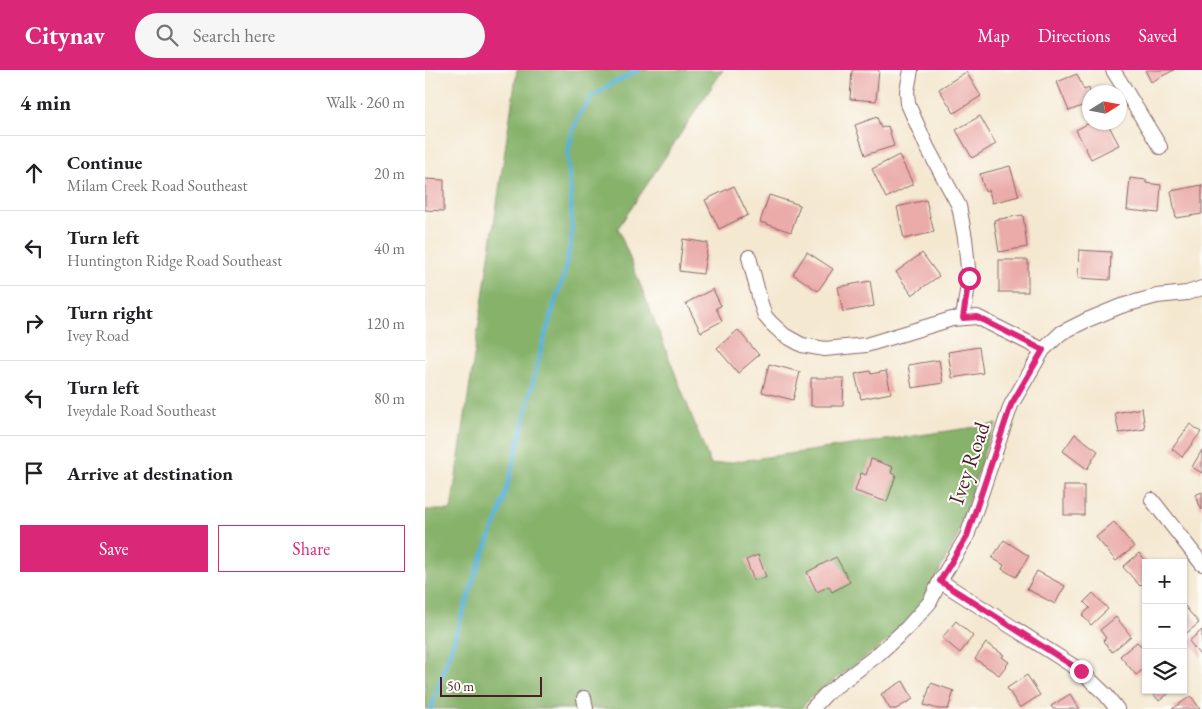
<!DOCTYPE html>
<meta charset="utf-8">
<style>
body{margin:0;font-family:"EB Garamond",serif;background:#f6f6f6;color:#202124}
.controls{position:absolute;right:15px;bottom:15px;display:grid;overflow:hidden;border-radius:0px;box-shadow:0 1px 4px #0004}
.controls button{width:45px;height:45px;display:grid;place-items:center;padding:0;border:0;border-bottom:1px solid #e0e0e0;background:#fff;color:#202124;font:25px sans-serif}
.compass{position:absolute;left:657px;top:15px;width:45px;height:45px;border-radius:50%;background:#fff;box-shadow:0 1px 4px #0004;rotate:79deg}
.scale{position:absolute;left:15px;bottom:12px;width:102px;box-sizing:border-box;padding-left:5px;border:2px solid #4a1f2b;border-top:0;font-size:14px;line-height:18px;white-space:nowrap;color:#4a1f2b;-webkit-text-stroke:4px #fdfcf7;paint-order:stroke}
.stop{position:absolute;width:15px;height:15px;margin:-11px;border:4px solid #db2777;border-radius:50%;background:#fff}
.stop.end{background:#db2777;border-color:#fff;box-shadow:0 1px 5px #0008}
.list{margin:0;padding:0;list-style:none}
h2{display:flex;justify-content:space-between;align-items:center;height:65px;margin:0;padding:0 20px;font-size:21px}
h2 small{font-size:16px;font-weight:400;color:#757577}
.list li{display:grid;grid-template-columns:32px 1fr auto;gap:15px;align-items:center;box-sizing:border-box;height:75px;padding:0 20px;border-top:1px solid #e0e0e0}
.list b{display:block;font-size:19px;white-space:nowrap}
.list p{margin:0;font-size:16px;white-space:nowrap;color:#757577}
.list em{font-size:16px;font-style:normal;color:#757577}
.actions{display:flex;gap:10px;padding:15px 20px}
.actions a{flex:1;padding:11px 0;border:1px solid #db2777;border-radius:0px;text-align:center;font-size:18px;color:#db2777}
.actions .main{background:#db2777;color:#fff}
.icon{flex:none;width:28px;height:28px;fill:none;stroke:currentColor;stroke-width:2;stroke-linecap:round;stroke-linejoin:round}
.map{position:relative;flex:none;width:777px;height:639px;overflow:hidden}
header{display:flex;align-items:center;gap:30px;box-sizing:border-box;height:70px;padding:0 25px;background:#db2777;color:#fff}
header strong{font-size:24px}
nav{display:flex;gap:28px;margin-inline-start:auto;font-size:18px}
.search{width:350px;height:45px;background:#f6f6f6;display:flex;align-items:center;gap:12px;box-sizing:border-box;padding:0 18px;border-radius:28px;color:#757577;font-size:19px}
main{display:flex}
aside{flex:1;background:#fff}
.map>svg:first-child{display:block}
.forest{fill:#86b26a;stroke:#68684a}
.lines{fill:none;stroke-linecap:round;stroke-linejoin:round}
.stream{stroke:#5ab2d7;stroke-width:4.5}
.building{fill:#eaaba9}
.minor-casing{stroke:#866565;stroke-width:16}
.minor{stroke:#fff;stroke-width:14}
.route{stroke:#db2777;stroke-width:6}
.labels{text-anchor:middle;dominant-baseline:central;stroke-width:4;stroke-linejoin:round;paint-order:stroke}
.street-label{font-size:22px;fill:#4a1f2b;stroke:#fdfcf7}
</style>
<header>
<strong>Citynav</strong>
<div class="search"><svg class="icon" aria-label="search" viewBox="0 0 24 24"><circle cx="10" cy="10" r="6"/><path d="M15 15l6 6"/></svg>Search here</div>
<nav><a>Map</a><a>Directions</a><a>Saved</a></nav>
</header>
<main>
<aside>
<h2>4 min<small>Walk · 260 m</small></h2>
<ul class="list">
<li><svg class="icon" aria-label="ahead" viewBox="0 0 24 24"><path d="M12 20V5M6 11l6-6 6 6"/></svg><div><b>Continue</b><p>Milam Creek Road Southeast</p></div><em>20 m</em></li>
<li><svg class="icon" aria-label="left" viewBox="0 0 24 24"><path d="M17 20v-9H6M10 6l-5 5 5 5"/></svg><div><b>Turn left</b><p>Huntington Ridge Road Southeast</p></div><em>40 m</em></li>
<li><svg class="icon" aria-label="right" viewBox="0 0 24 24"><path d="M7 20v-9h11M14 6l5 5-5 5"/></svg><div><b>Turn right</b><p>Ivey Road</p></div><em>120 m</em></li>
<li><svg class="icon" aria-label="left" viewBox="0 0 24 24"><path d="M17 20v-9H6M10 6l-5 5 5 5"/></svg><div><b>Turn left</b><p>Iveydale Road Southeast</p></div><em>80 m</em></li>
<li><svg class="icon" aria-label="arrive" viewBox="0 0 24 24"><path d="M6 21V4h12l-3 4 3 4H6"/></svg><div><b>Arrive at destination</b></div></li>
</ul>
<div class="actions"><a class="main">Save</a><a>Share</a></div>
</aside>
<div class="map">
<svg width="777" height="639" viewBox="0 0 777 639">
<rect width="100%" height="100%" fill="#fdfcf7"/>
<filter id="ink" filterUnits="userSpaceOnUse"><feTurbulence type="fractalNoise" baseFrequency=".02" numOctaves="2"/><feDisplacementMap in="SourceGraphic" scale="10" xChannelSelector="R" yChannelSelector="G"/><feConvolveMatrix kernelMatrix="1 2 1 2 8 2 1 2 1" color-interpolation-filters="sRGB"/></filter>
<filter id="wash" filterUnits="userSpaceOnUse"><feTurbulence type="fractalNoise" baseFrequency=".0096" numOctaves="4" result="noise"/><feDisplacementMap in="SourceGraphic" scale="20" xChannelSelector="R" yChannelSelector="G"/><feGaussianBlur stdDeviation="1.12" result="paint"/><feColorMatrix in="noise" values="0 0 0 0 0 0 0 0 0 0 0 0 0 0 0 0 0 1.4 0 .05"/><feComposite in="paint" operator="in"/></filter>
<g filter="url(#wash)">
<rect width="100%" height="100%" fill="#f4e8d1"/>
<polygon class="forest" points="92,0 298,0 193,158 286,395 572,354 562,373 533,465 487,553 385,628 376,639 0,639 0,440 26,440"/>
<g class="lines">
<polyline class="stream" points="6,639 53,497 75,443 91,384 115,283 132,225 139,206 147,165 146,124 144,103 143,83 147,63 155,43 167,27 184,15 214,0"/>
</g>
<g id="blocks">
<g class="building">
<polygon points="427,0 454,0 451,31 425,29"/>
<polygon points="720,0 749,0 726,12"/>
<polygon points="541,2 556,26 529,43 514,19"/>
<polygon points="652,4 659,20 664,18 665,22 664,33 644,41 632,12"/>
<polygon points="555,46 571,74 547,88 531,60"/>
<polygon points="452,47 456,58 463,56 469,76 440,85 430,55"/>
<polygon points="666,52 682,52 694,75 666,89 651,60"/>
<polygon points="474,85 488,114 461,128 447,99"/>
<polygon points="585,96 594,126 567,133 564,120 560,122 555,104"/>
<polygon points="705,108 721,110 721,113 736,115 734,143 702,140"/>
<polygon points="0,109 19,110 19,141 0,140"/>
<polygon points="777,115 777,144 751,148 746,121"/>
<polygon points="309,116 323,145 294,159 280,130"/>
<polygon points="344,125 375,135 366,162 335,152"/>
<polygon points="501,130 509,162 479,169 472,137"/>
<polygon points="598,145 602,177 574,182 569,150"/>
<polygon points="258,169 283,173 278,204 254,201"/>
<polygon points="654,180 686,182 685,210 653,208"/>
<polygon points="382,182 408,199 393,221 368,204"/>
<polygon points="497,183 514,206 487,225 471,202"/>
<rect x="574" y="190" width="29" height="32"/>
<polygon points="445,211 449,236 418,242 413,217"/>
<polygon points="288,219 296,236 291,238 297,251 276,262 261,233"/>
<polygon points="313,260 334,285 313,303 292,278"/>
<polygon points="554,277 558,303 527,308 523,282"/>
<polygon points="514,290 518,313 487,318 483,295"/>
<polygon points="344,294 375,302 368,330 337,322"/>
<polygon points="445,301 446,304 461,301 466,323 436,329 430,304"/>
<polygon points="386,308 419,308 418,336 386,336"/>
<polygon points="717,338 720,359 694,363 690,343"/>
<polygon points="765,354 776,362 757,387 747,379"/>
<polygon points="650,364 673,381 662,399 638,381"/>
<polygon points="777,380 777,403 767,397"/>
<polygon points="446,389 468,397 466,403 471,405 462,432 430,421 436,403 441,405"/>
<rect x="639" y="416" width="20" height="29"/>
<polygon points="777,422 777,440 770,425"/>
<polygon points="689,452 709,477 691,491 671,467"/>
<polygon points="579,470 604,486 591,507 577,499 579,495 567,488"/>
<polygon points="714,483 723,493 721,493 721,510 715,516 698,497"/>
<polygon points="333,485 341,507 329,511 321,490"/>
<polygon points="411,487 425,512 407,522 404,516 392,522 382,502"/>
<polygon points="612,501 640,516 630,534 602,519"/>
<polygon points="668,523 683,539 666,555 657,545 665,538 659,532"/>
<polygon points="758,534 774,553 758,566"/>
<polygon points="691,547 706,566 687,582 678,571 681,568 675,560"/>
<polygon points="531,551 548,566 535,583 517,568"/>
<polygon points="777,560 777,588 764,571"/>
<polygon points="712,572 721,581 721,597 711,605 695,586"/>
<polygon points="561,573 579,585 577,587 584,592 574,605 550,589"/>
<polygon points="602,605 615,625 595,638 582,618"/>
<polygon points="478,611 488,629 471,639 465,639 456,624"/>
<polygon points="506,613 529,621 523,639 513,639 499,635"/>
<polygon points="725,620 748,620 734,631"/>
<polygon points="645,624 655,639 628,639 626,636"/>
<polygon points="766,626 775,639 747,639"/>
</g>
</g>
</g>
<g filter="url(#ink)">
<use href="#blocks" fill-opacity="0" stroke="#866565" stroke-width="1"/>
<g class="lines">
<g class="minor-casing">
<g id="minor">
<polyline points="486,0 482,21 483,34 502,77 534,136 540,168 544,208 538,248"/>
<polyline points="688,0 735,77"/>
<polyline points="324,187 336,234 340,246 346,253 359,265 377,275 400,279 441,275 527,249 552,247 618,280"/>
<polyline points="727,430 777,494"/>
<polyline points="515,511 656,601 681,625 692,639"/>
<polyline points="159,628 161,639"/>
<polyline points="387,639 401,624 451,586 482,558 505,532 515,511 542,466 586,335 618,280 636,263 662,250 696,236 732,226 762,223 777,218"/>
</g>
</g>
<use href="#minor" class="minor"/>
</g>
</g>
<g class="lines" filter="url(#ink)">
<polyline class="route" points="544,208 538,248 552,247 618,280 586,335 542,466 515,511 656,601"/>
</g>
<g class="labels">
<g class="street-label">
<text transform="translate(544 393) rotate(-71)">Ivey Road</text>
</g>
</g>
</svg>
<div class="controls">
<button>+</button>
<button>−</button>
<button><svg class="icon" aria-label="layers" viewBox="0 0 24 24"><path d="M12 4l9 5-9 5-9-5zM3 14l9 5 9-5"/></svg></button>
</div>
<svg class="compass" viewBox="-18 -18 36 36"><path d="M0-13l5 13h-10z" fill="#e53935"/><path d="M0 13l5-13h-10z" fill="#757577"/></svg>
<div class="scale">50 m</div>
<div class="stop" style="left:544px;top:208px"></div>
<div class="stop end" style="left:656px;top:601px"></div>
</div>
</main>
